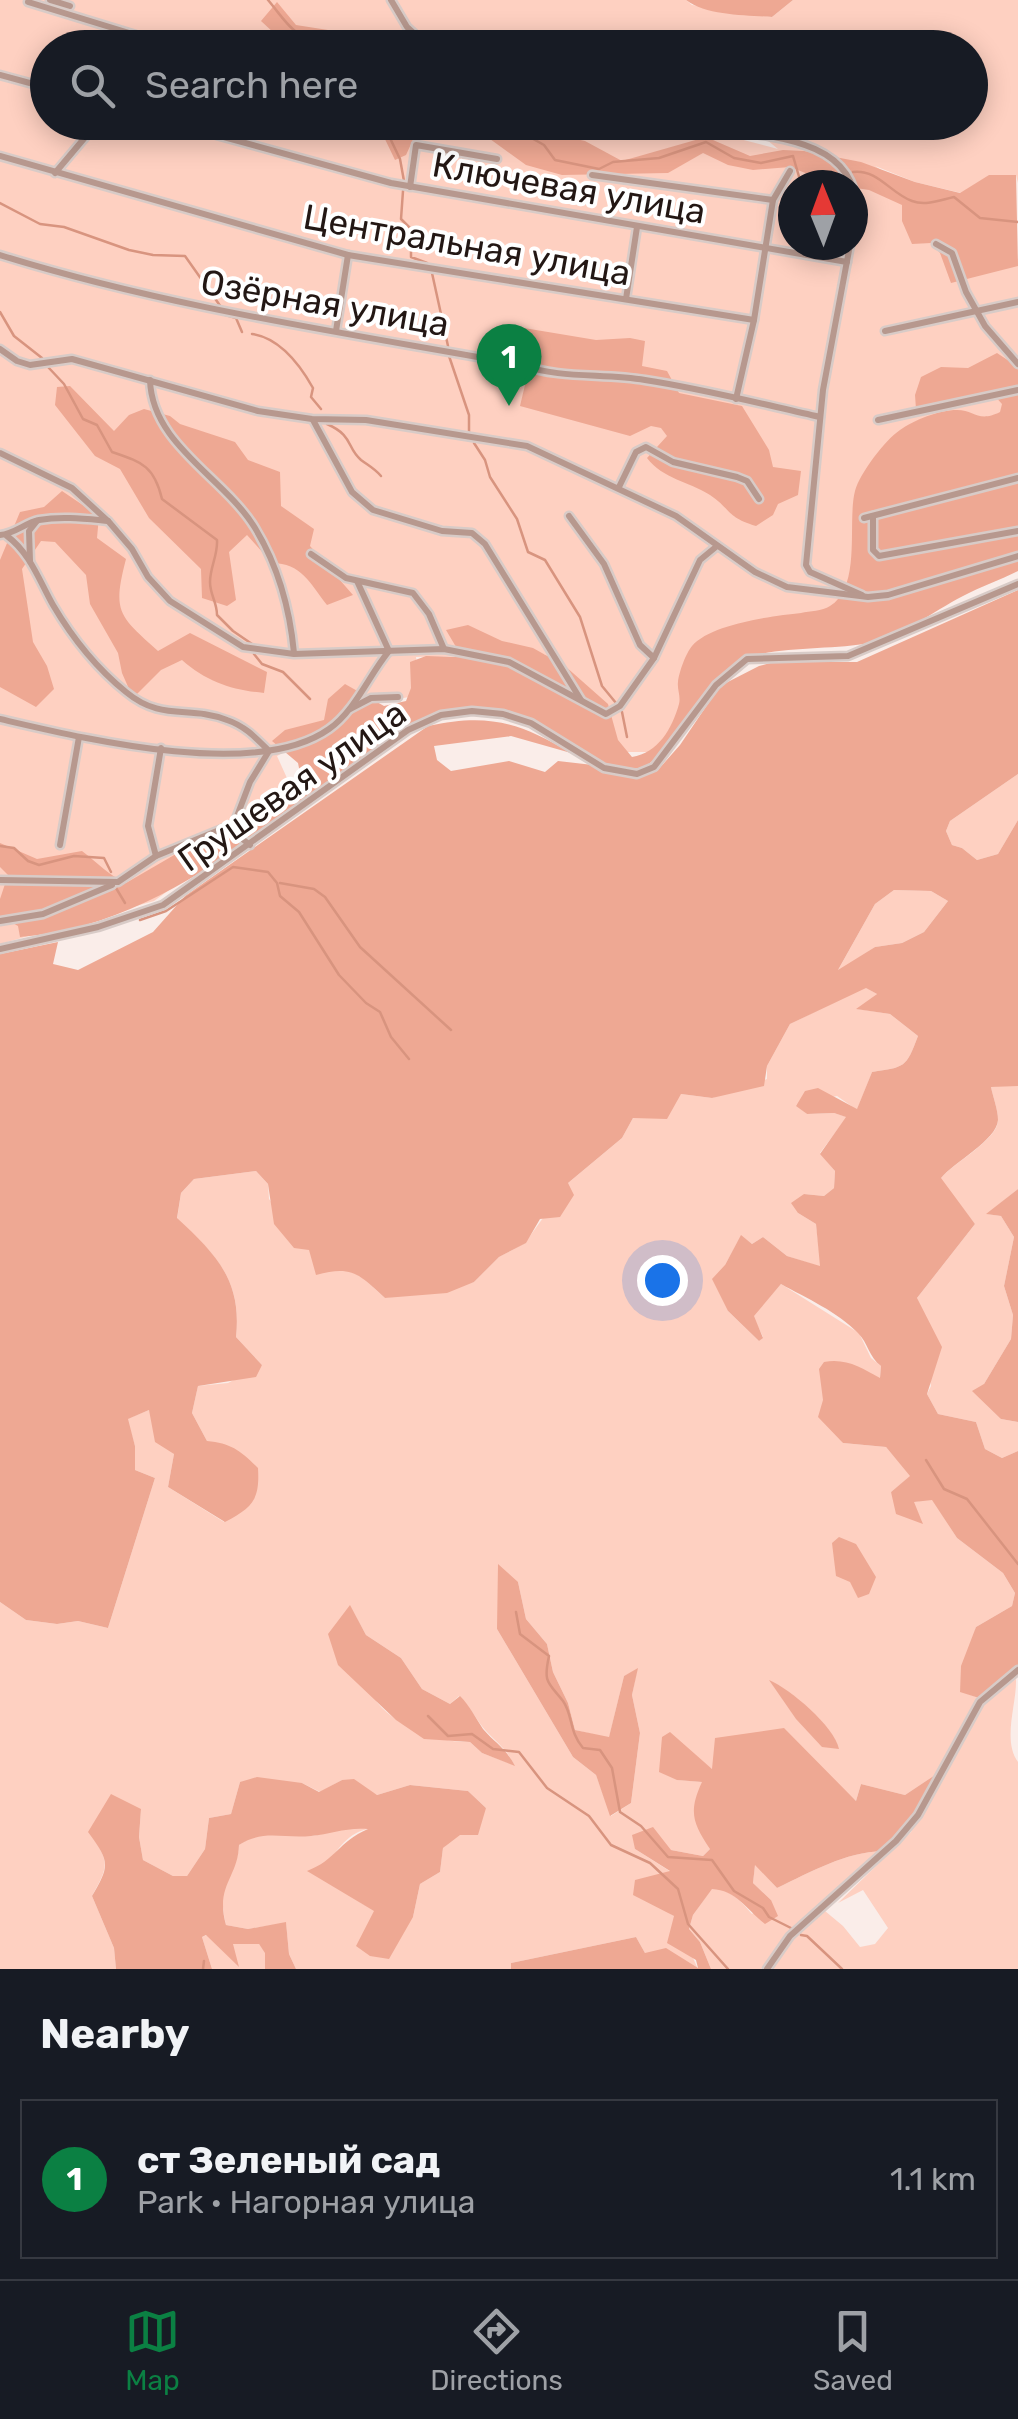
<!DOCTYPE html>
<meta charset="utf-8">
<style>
body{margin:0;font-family:Rubik,sans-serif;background:#242831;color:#f1f3f6}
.compass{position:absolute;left:778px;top:170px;width:90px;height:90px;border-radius:50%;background:#171b24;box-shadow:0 5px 25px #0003;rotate:359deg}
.you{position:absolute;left:662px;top:1280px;width:35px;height:35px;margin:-25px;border:8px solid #fff;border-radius:50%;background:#1a73e8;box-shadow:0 0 0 15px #1a73e833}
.badge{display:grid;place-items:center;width:65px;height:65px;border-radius:50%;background:#0b8043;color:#fff;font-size:32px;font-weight:700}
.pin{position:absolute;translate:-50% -82px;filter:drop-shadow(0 2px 5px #0008)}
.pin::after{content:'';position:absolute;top:52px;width:35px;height:30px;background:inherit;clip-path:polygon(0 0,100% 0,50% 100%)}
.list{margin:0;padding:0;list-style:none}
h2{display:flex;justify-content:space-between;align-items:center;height:130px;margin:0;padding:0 40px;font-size:42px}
h2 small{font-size:32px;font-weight:400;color:#9ea1a6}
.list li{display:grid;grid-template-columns:65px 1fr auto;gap:30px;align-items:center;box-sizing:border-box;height:160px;margin:0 20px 20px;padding:0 20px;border:2px solid #363941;border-radius:0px}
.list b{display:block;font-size:38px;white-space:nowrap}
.list p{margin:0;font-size:32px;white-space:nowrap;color:#9ea1a6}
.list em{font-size:32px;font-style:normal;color:#9ea1a6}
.icon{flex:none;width:55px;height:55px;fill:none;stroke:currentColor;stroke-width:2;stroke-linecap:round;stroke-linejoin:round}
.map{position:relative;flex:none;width:1018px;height:1969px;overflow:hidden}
.search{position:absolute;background:#171b24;box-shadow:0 5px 25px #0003;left:30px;right:30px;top:30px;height:110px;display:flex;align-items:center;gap:25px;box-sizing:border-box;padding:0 35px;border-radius:55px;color:#9ea1a6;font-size:38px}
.sheet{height:310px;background:#171b24}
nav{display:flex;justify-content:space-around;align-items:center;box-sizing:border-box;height:140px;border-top:2px solid #363941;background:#171b24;font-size:28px;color:#9ea1a6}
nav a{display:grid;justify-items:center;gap:5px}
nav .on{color:#0b8043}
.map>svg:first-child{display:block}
.green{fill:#fed0c1;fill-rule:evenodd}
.forest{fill:#eea893;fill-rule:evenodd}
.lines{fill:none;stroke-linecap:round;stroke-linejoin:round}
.stream{stroke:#d8947f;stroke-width:2.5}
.minor-casing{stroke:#d8cbc7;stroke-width:11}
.minor{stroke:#b7988e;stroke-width:6}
.labels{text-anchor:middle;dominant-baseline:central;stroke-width:8;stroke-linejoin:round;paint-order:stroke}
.street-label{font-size:35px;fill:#231714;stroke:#fff}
</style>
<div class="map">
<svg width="1018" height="1969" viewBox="0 0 1018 1969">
<rect width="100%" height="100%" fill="#faede9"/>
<g class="green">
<path d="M0,0H686L692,5L772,17L793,0H1018V183L1016,175H990L961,193L915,182L875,166L1018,259V552L743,645L675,737L651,752H592L582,711L544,654L416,657L420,695L376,703L277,756L296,798L154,901L0,944ZM48,48H970V122L720,123L767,140L778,149L674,122H48ZM793,185H853V245H793Z"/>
<polygon points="1018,774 1018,820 998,854 977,860 962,848 952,845 946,831 950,821"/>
<polygon points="894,890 931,891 948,901 924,932 902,943 875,947 837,972 875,904"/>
<path d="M865,987L877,994L858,1009L890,1014L918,1036C906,1068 905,1067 872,1072L857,1110L837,1096L796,1105L807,1114L834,1113L847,1117L820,1153L835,1171L834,1188L824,1196L804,1194L798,1213L816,1224L821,1267L787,1256L763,1237L752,1244L741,1236L725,1265L728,1311L759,1341L763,1337L753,1316L781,1284L859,1333L871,1358L881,1366L880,1379L823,1400L843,1443L886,1447L911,1476L891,1492L922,1522L913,1502L932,1499L957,1538L1003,1573L1015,1593L1012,1606L976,1627L960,1691L979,1698L935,1775L905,1795L861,1784L856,1801L820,1768L713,1770L697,1757L678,1780L703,1782L710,1849L703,1856L671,1850L635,1849L671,1872L653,1903L674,1916L698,1969L645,1953L636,1937L511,1963V1969H296L289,1954L286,1923L248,1929L226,1925C223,1913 221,1896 225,1883C229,1867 238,1865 239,1845L253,1836L275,1834L313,1836L347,1828L409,1829C398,1833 389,1831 377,1829C353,1827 340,1846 327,1864C356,1905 362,1910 413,1917L420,1884L440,1872L443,1848L486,1808L468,1791L410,1785L377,1795L342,1780L320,1792L302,1783L240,1782L231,1814L209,1818L205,1849L187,1876H173L143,1860L139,1837L141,1809L89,1832C110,1862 109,1865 92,1896L114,1948L116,1969H0V1602L26,1620L57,1624L78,1621L108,1628L155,1478L135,1470V1446L127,1419L149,1410L174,1454L168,1487L224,1522L207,1441L192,1413L198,1386L228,1383L262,1365L236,1337C242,1281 217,1255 177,1219L181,1193L194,1179L256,1171L268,1184L269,1199L309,1250L363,1278L385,1298L474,1282L499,1257L525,1243L568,1183L622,1138L633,1118L681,1094L712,1098L767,1079V1066L790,1024ZM518,1582L526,1619L547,1644L553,1672L568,1703L575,1730L609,1738L624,1676L637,1670L632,1695L640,1733L631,1803L611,1816L596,1775L573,1757L497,1629ZM350,1606L366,1635L401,1658L422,1689L450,1704L459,1696C471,1707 476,1720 486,1731C497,1743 507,1749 514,1765L482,1753L470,1742C436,1743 386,1724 370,1691C359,1668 356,1631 350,1606Z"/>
<path d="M1014,1084L1018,1086V1189L987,1214L1001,1216L1014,1237L1004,1286L1013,1315L1011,1339L984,1384L1001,1419L1018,1422V1451L1002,1458L985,1449L976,1422L938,1414L927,1394L931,1386L917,1298L975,1224L940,1179C954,1162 998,1140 998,1120C998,1110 993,1097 991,1087Z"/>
<path d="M1016,1679C1017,1704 1002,1740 1018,1762V1969H771L788,1943L825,1911L843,1926L860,1947L875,1944L888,1928L863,1890L838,1903L911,1832L978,1711L987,1700Z"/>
<path d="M883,1851L789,1931L761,1969H711L700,1942L689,1929L693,1915L712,1888C731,1890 740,1900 752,1914L771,1900L753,1883L755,1864L777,1888C811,1872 845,1852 883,1851Z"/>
<polygon points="207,1935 237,1964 232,1944 259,1944 266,1953 265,1969 212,1969 202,1937"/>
</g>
<g class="forest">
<path d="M686,0H793L772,17C747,15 707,16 686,0Z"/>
<polygon points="277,2 296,25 328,30 355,47 305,47 286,44 261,21"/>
<polygon points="381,123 381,122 441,123 416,133 406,155 395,160 383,135"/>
<polygon points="453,123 519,123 531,129 585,141 622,161 706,137 750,156 783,150 804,151 861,162 915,182 960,193 989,175 1016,175 1018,266 951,283 940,253 931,243 912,244 902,221 902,205 869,190 836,185 790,167 753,170 728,165 703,153 668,173 562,175 526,165 490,139"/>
<path d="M524,328L596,340L630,338L645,341L642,366L667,371L679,393L742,406L769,450L773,467L801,471L798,495L778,504L773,515L756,526C726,517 731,509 710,495C688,481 663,479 647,458L667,436L661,428L651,426L630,436L520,406L533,351Z"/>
<path d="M997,353L1018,367V571C1000,580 980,587 963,596C932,612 903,636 869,643C835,650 770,646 742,660C706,678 669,763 639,768C595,774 562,728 523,716C499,709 465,705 441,713C400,726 367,755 332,780C237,850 142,927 20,937L18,926L0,916V899L8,875L0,867V843L37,859L82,851C98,863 108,875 126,883L188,847L223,833L257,807L278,801L302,783L298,763L272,741L285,730L324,720L328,699L345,684L384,706L406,701L411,688L410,662L426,656L462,657L446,630L468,625L502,641L533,648L565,666L608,704L618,740L632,757C658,753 672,729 679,704C681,697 677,689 678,682C679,672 686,653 692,646C711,624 772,616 801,613C810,611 822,611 830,606C862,587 847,521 855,491C860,473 885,440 900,430C914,420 939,410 957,410C975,410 978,423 1000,412L1002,404L992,393L916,409L915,395L921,377L941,367L968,368Z"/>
<path d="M70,386L114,431L129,415L144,409L170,416L180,424L235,442L248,460L280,472L281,506L314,529L310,546L353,595L327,605C310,583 301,563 272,563L247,535L229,552L236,600L227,606L202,598L201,569L149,518L120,469L95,456L55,405L57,387Z"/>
<path d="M62,491L99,516L97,538L126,559C112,613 119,615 158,651L190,633L267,672L264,693C232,690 207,682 182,660L161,670L133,698L122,673L118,653L90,604L86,575L55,542L41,541L22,569L33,642L47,666L54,689L36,707L0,687V560L20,512L44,507Z"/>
<path d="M1018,590V774L950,821L946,831L952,845L962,848L977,860L998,854L1018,820V1086L991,1087C993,1097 998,1110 998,1120C997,1140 954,1162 941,1178L975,1224L917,1298L942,1347L927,1394L938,1414L976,1422L985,1449L1002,1458L1018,1451V1666L979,1698L960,1692L961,1666L976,1627L1012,1606L1015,1593L1003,1573L957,1538L932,1500L914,1502L923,1524L896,1514L891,1492L910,1476L886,1447L843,1443L818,1417L823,1400L819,1369L824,1362C847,1358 861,1368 880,1378L881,1366C869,1357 868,1343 858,1333C838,1312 806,1298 781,1284L754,1316L763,1338L759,1341L728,1311L712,1279L725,1265L741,1235L752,1244L763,1237L787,1256L820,1266L816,1224L798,1213L791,1203L804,1194L824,1196L834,1188L835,1171L820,1154L846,1117L834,1113L807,1114L796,1106L805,1091L818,1088L857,1109L872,1072C905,1067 906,1068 918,1036L890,1014L856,1009L877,994L866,988L790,1024L767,1066L764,1086L712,1098L681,1094L667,1119L633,1118L622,1138L568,1183L574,1195L560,1217L540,1219L526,1243L499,1257L474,1282L447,1293L385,1298C359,1274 352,1265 316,1275L309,1250L294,1248L274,1224L268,1184L256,1171L194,1179L181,1193L177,1218C217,1255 242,1281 236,1337L262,1365L256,1377L198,1386L192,1413L207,1441C231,1443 241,1451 258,1468C260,1501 252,1507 225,1522L168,1487L174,1454L155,1442L149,1410L128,1419L135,1446V1470L155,1478L108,1628L78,1621L57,1624L26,1620L0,1602V954L58,942L53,964L78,970L153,932L185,896L428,726C488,713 519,722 571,753L511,736L434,746L437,760L451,771L509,761L545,772L558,761L593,765L614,774L637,777L657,771L680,745L720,686L759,666L774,662H857ZM894,890L931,891L948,901L924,932L902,943L875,947L838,970L875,904Z"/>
<polygon points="1018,1189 1018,1422 1001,1419 972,1391 984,1384 1011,1339 1013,1315 1004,1286 1014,1237 1001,1216 986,1214"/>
<polygon points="839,1537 856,1544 876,1577 869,1594 858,1598 850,1582 836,1576 832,1543"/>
<polygon points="498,1564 518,1582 526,1619 547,1644 553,1672 568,1703 575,1730 609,1737 624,1676 638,1668 632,1695 640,1733 631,1803 610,1816 596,1775 573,1757 497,1629"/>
<path d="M350,1605L366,1635L401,1658L422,1689L450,1704L460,1696C470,1706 475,1717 483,1729C495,1743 505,1747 515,1766L482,1753L470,1742L424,1739L396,1720L338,1665L328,1634Z"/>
<path d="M769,1680C790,1689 834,1726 839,1749L822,1747L796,1719Z"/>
<path d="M784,1728L856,1801L861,1784L905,1795L935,1775L914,1815L883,1851C845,1852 811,1872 777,1888L755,1865L753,1883L771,1900L778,1916L765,1924C747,1910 736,1890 712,1889L693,1915L689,1929L700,1942L711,1969H511V1963L636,1937L645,1953L666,1948L698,1968L696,1960L667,1943L674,1916L633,1895L635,1880L670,1871L635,1849L632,1835L653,1827L671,1850L703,1856L710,1849C693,1823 688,1812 702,1782L677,1780L659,1772L662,1737L670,1732L712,1769L715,1738Z"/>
<path d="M257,1777L302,1783L319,1792L342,1780L354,1779L377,1795L410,1785L468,1791L486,1808L478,1835H460L443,1848L440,1872L420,1884L413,1917L389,1959L370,1956L356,1946L374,1911L307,1871C336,1860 338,1842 368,1829C347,1827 331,1834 311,1836C284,1839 263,1829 239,1845C238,1878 215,1885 226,1925L248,1929L286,1922L289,1954L296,1969H265V1953L259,1944H233L239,1967L206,1935L202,1937L212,1969H116L114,1948L92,1896C110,1865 110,1862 88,1832L111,1794L141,1809L139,1837L143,1860L173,1876H187L205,1849L209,1818L231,1814L240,1782Z"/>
</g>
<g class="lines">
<g class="stream">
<path d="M268,0C285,20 291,35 320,43C329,45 336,44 345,48"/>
<polyline points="394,122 389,136 400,159 404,181"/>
<polyline points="503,122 544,145 555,160 599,169 613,162 659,158 706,142 734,158 761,163 793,156 800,180 819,185"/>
<path d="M853,172C878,169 890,193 912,201C926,206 940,200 954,197L980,218L1018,222"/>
<polyline points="823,185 841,174"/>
<polyline points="403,191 401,219 411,229 411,257 427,263"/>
<polyline points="0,203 40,224 64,227 129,250 153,255 185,256 221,307"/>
<polyline points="432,273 448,346"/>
<polyline points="0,312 14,336 42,358"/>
<polyline points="222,314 236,318 242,332"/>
<path d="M252,334C279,338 300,365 313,388L311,397L321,409"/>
<polyline points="449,356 469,415 469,433"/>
<path d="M48,367L64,384L83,419L97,425L112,452C141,462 154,465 162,499L217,540C218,555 210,567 210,582C210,595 217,602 217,615L233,631L252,644"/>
<path d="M327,424C354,436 346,447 361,460C369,466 374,468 381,476"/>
<polyline points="474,443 485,460 490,477 517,519 528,552 545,560 580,617 602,686 616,703"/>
<polyline points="254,654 262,664 283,672 310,699"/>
<polyline points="622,712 627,737"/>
<polyline points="0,846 14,848 28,861 39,865 74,856 104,858 111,872"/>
<polyline points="280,883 314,889 325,897 360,947 451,1030"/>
<polyline points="116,888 125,903"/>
<polyline points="140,920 166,911 233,867 268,872 277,883 280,896 299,912 339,975 366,1003 380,1012 391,1037 409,1059"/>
<polyline points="926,1460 944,1489 967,1499 1018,1564"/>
<path d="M516,1612L520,1634L549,1656C543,1683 548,1682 563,1701C573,1715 569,1732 583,1748L600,1750L612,1768L620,1812L641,1826L668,1857L712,1860L734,1891L763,1908L769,1917L791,1928"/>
<polyline points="428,1716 448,1736 472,1734 493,1749 519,1752 547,1788 589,1816 611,1845 650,1863 678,1889 688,1924 728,1969"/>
<polyline points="801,1935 807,1936 842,1969"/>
<polyline points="203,1969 204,1961"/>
</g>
<g class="minor-casing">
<g id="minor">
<polyline points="50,0 70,6"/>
<polyline points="391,0 407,27 430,48"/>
<polyline points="28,2 178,48"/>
<polyline points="0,75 48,88"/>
<polyline points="169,122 391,183 847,262"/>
<path d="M667,122C730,138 864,122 856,218"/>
<polyline points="0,156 348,255 754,320"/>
<polyline points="55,173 98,122"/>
<polyline points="592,175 773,200"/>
<polyline points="410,187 416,145 497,159"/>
<polyline points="936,244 952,253 966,292 985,326 1018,364"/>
<polyline points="850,245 823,390 806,565 810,572 862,595"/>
<path d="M0,255C170,308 347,333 522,365C560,379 604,373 645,380C704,389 762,404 820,417"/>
<polyline points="626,299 637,227"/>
<polyline points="336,331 348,255"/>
<polyline points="885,331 1018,302"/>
<polyline points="0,349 17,361 30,365 72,359 258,411 312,419 366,420 527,446 676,516 755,572 787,587 868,597 888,595 1018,556"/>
<path d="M150,380C152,445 224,477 255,528C278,566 290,610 294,653"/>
<polyline points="736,399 754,320 773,200 790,171"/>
<polyline points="313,420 352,492 373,510 442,531 472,533 485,544 581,700"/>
<polyline points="878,420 1018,390"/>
<polyline points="0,453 72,488 109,522 132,549 148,577 170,601 243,647 294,654 444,649 509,662 606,714 620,706 654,658 700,560 717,546"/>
<polyline points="619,487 636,452 646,447 673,462 737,477 747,481 759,499"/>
<polyline points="569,516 604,564 640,645 654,658"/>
<polyline points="873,516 873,550 879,556 1018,531"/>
<polyline points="864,518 1018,478"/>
<path d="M0,535C14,534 25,523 39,520C62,516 86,519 108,521"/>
<path d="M7,536C30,553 39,580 53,605C73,639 95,667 126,692C162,722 189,705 227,720C245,726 256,738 269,751L250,782L234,824"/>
<polyline points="311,554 346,578 413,593 429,614 444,649"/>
<polyline points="30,561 29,531 37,521"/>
<polyline points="350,709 371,698 398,697"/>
<path d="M0,719C82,738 256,781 329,729C355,711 369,675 389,651L357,581"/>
<polyline points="234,824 236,834 250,845"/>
<polyline points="60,845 79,737"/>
<polyline points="156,856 148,826 161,748"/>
<polyline points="0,880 118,882 156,856 234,824"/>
<polyline points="0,921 43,914 112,885"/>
<polyline points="0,949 98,927 163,905 408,730 441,715 472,711 503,714 531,723 604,768 637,774 654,767 716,685 747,659 848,656 1018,584"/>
<polyline points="767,1969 790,1936 896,1841 918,1815 980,1702 1018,1670"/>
</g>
</g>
<use href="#minor" class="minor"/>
</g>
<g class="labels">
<g class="street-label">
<text transform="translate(569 188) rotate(10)">Ключевая улица</text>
<text transform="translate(467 245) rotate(10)">Центральная улица</text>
<text transform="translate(325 303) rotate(10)">Озёрная улица</text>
<text transform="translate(292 786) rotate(-35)">Грушевая улица</text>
</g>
</g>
</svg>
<svg class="compass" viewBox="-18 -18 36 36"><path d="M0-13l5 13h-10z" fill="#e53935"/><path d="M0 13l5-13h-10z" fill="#9ea1a6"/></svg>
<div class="you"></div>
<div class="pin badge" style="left:509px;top:406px">1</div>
<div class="search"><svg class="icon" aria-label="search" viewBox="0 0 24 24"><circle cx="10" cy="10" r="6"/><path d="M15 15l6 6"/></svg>Search here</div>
</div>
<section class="sheet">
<h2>Nearby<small></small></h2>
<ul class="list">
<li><span class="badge">1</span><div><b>ст Зеленый сад</b><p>Park · Нагорная улица</p></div><em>1.1 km</em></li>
</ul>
</section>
<nav>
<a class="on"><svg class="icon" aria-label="map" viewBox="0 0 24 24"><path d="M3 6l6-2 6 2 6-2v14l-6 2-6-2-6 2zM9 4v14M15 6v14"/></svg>Map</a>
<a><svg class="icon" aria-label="directions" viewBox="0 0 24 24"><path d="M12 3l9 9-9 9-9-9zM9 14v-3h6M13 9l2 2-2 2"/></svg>Directions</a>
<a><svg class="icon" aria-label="saved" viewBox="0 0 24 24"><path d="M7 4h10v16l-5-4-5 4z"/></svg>Saved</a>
</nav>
